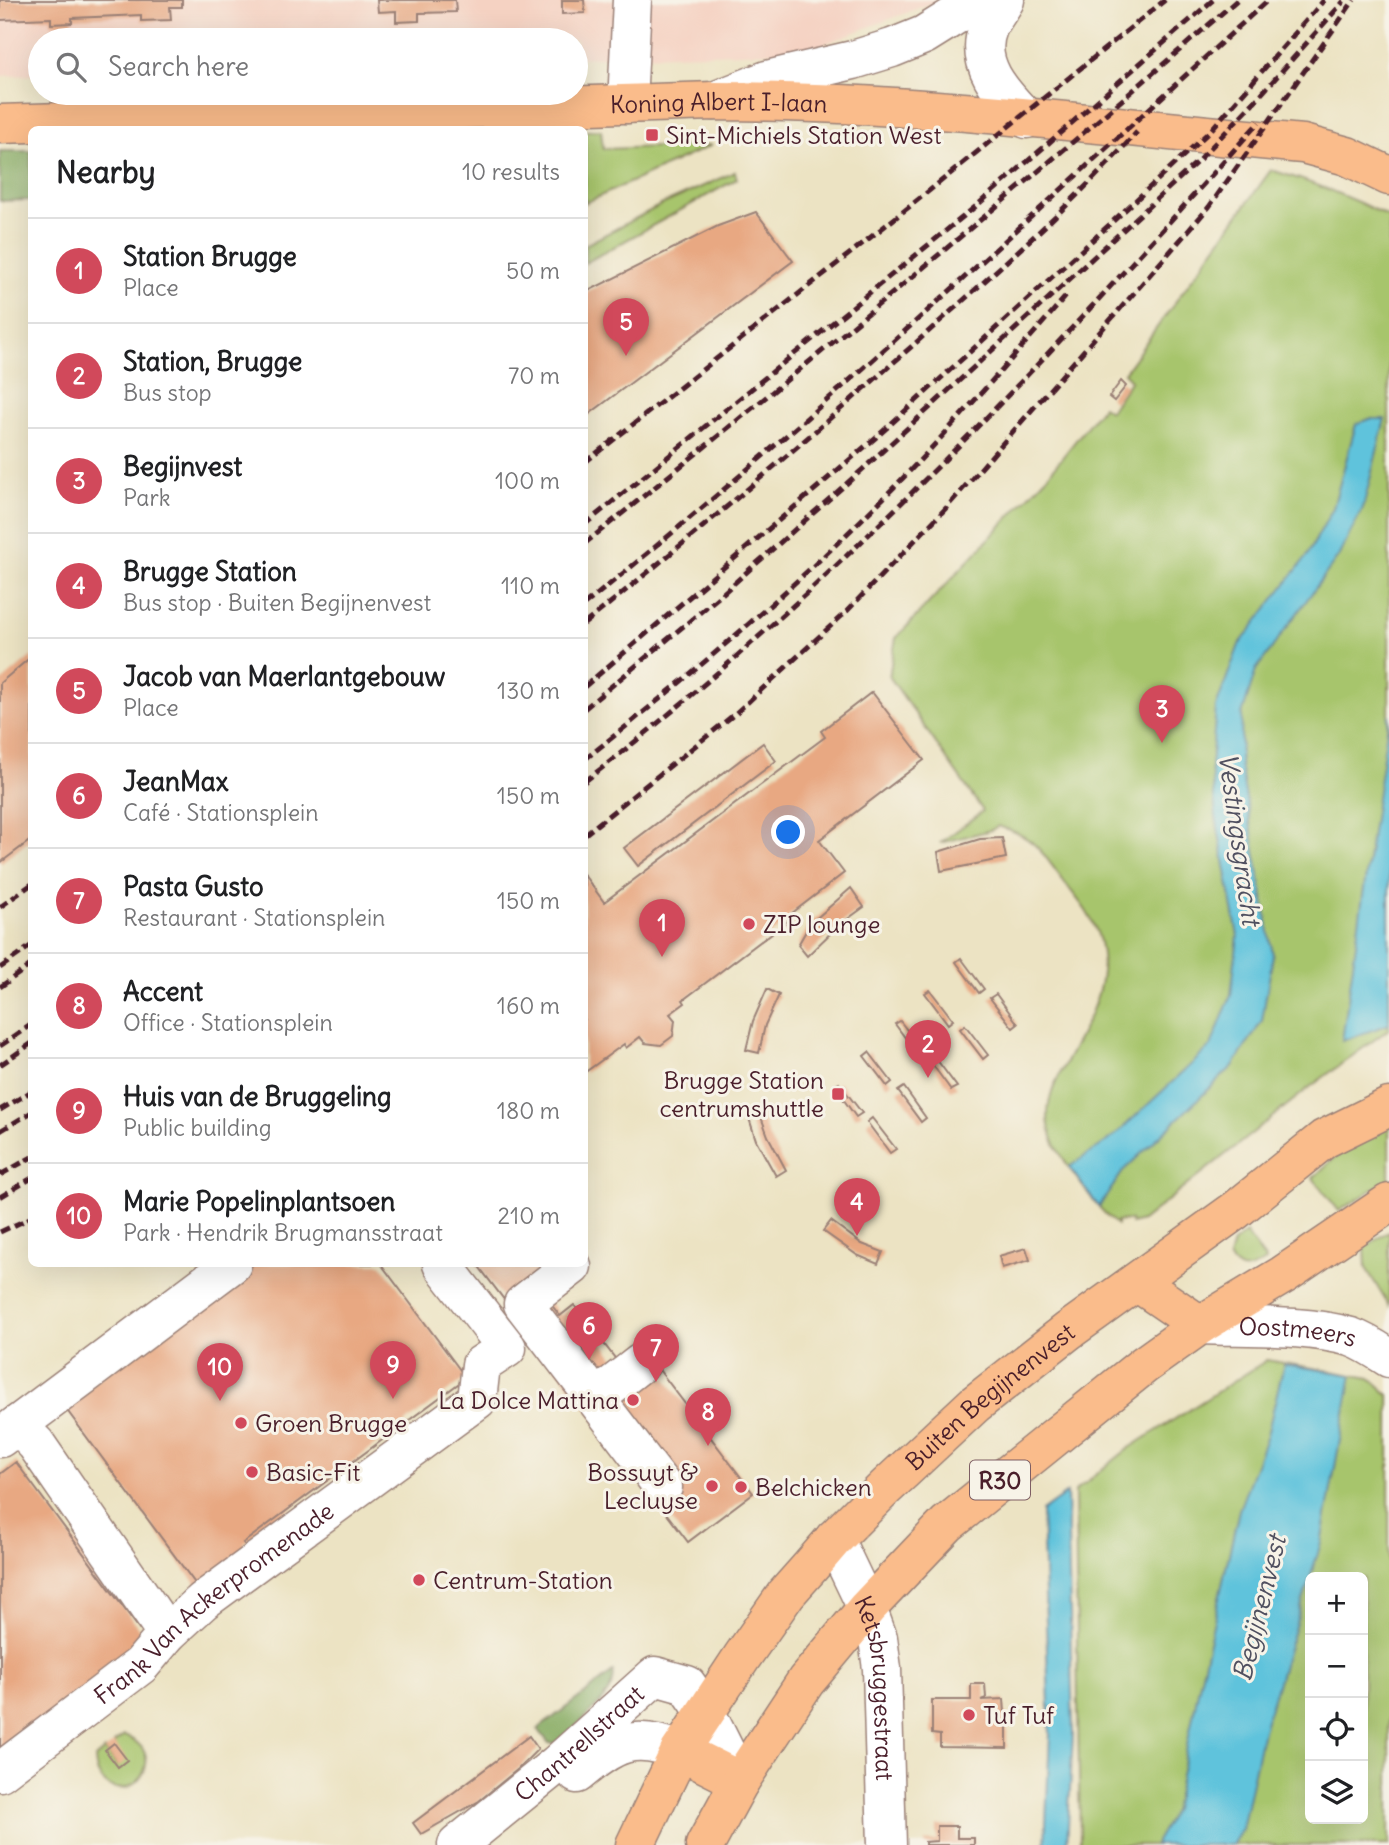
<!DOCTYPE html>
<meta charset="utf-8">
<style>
body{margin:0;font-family:Delius,sans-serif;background:#f6f6f6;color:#202124}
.controls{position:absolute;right:21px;bottom:21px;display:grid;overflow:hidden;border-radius:10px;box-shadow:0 7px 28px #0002}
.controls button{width:63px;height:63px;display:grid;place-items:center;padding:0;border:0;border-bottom:2px solid #e0e0e0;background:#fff;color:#202124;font:35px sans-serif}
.you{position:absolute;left:789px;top:833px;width:24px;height:24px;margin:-18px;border:5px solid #fff;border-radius:50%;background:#1a73e8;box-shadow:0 0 0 10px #1a73e833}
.badge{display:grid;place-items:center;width:46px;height:46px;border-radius:50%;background:#d1495b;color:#fff;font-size:23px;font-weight:700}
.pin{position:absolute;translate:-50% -58px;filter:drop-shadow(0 2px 4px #0008)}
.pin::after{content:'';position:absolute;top:37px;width:24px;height:21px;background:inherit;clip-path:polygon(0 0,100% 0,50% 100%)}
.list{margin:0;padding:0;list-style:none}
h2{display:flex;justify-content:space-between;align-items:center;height:91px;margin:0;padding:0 28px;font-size:30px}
h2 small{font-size:23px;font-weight:400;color:#757577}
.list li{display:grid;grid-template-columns:46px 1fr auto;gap:21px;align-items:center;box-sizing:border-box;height:105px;padding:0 28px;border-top:2px solid #e0e0e0}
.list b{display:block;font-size:26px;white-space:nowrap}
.list p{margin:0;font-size:23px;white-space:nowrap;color:#757577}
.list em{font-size:23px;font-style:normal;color:#757577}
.icon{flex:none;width:38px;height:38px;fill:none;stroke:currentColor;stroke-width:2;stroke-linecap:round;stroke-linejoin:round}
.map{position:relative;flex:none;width:1389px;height:1845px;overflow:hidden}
.search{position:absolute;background:#fff;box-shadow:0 7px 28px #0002;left:28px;top:28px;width:560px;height:77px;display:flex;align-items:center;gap:18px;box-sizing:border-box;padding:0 24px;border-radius:38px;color:#757577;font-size:26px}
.panel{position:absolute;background:#fff;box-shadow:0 7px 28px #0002;left:28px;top:126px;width:560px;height:1141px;border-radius:10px}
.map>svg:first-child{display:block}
.built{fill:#f5d2c2}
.green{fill:#a7c56c;stroke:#78724c;stroke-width:2;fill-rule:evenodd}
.forest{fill:#85aa60;stroke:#686446;stroke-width:2}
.water{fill:#5ec3dc;stroke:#547184;stroke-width:2}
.building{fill:#e8a882}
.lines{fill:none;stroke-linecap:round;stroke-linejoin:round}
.minor-casing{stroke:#9b8177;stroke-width:41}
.major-casing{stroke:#9b8177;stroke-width:41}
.minor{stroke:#fff;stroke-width:38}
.major{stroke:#fabc8b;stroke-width:38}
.rail{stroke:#4a1f2b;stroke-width:5;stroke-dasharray:10 5;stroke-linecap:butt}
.poi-dot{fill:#d1495b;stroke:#f7f3e8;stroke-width:2.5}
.labels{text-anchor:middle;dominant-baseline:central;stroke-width:6;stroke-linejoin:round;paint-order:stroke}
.shield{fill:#f7f3e8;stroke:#7e5f64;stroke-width:2}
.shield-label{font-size:23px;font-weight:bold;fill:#4a1f2b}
.street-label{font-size:24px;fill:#4a1f2b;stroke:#f7f3e8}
.poi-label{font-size:24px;fill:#4a1f2b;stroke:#f7f3e8;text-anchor:start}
.water-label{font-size:26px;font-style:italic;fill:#505060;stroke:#f7f3e8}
</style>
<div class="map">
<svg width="1389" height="1845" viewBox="0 0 1389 1845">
<rect width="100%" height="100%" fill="#f7f3e8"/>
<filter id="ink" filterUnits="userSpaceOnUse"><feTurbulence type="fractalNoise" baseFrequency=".0143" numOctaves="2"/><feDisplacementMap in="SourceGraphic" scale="14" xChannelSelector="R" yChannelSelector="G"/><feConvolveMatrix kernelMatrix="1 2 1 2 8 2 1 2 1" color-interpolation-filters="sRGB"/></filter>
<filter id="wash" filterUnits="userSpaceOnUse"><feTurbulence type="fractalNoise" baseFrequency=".00686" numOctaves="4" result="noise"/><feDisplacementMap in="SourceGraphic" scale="28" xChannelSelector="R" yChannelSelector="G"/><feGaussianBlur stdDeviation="1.57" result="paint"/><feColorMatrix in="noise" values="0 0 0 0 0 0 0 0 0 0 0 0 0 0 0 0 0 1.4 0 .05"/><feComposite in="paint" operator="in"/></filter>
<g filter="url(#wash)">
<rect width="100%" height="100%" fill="#ece3c3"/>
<polygon class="built" points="0,0 940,0 806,51 576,58 576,40 40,40 40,75 0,76"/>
<g class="green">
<polygon points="601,130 603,149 712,145 585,203 585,131"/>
<path d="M1271,170C1313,182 1350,197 1389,217V1029L1310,1087L1142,1221L1131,1224L1130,1220L1117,1221V1225C1100,1211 1088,1193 1075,1176C1062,1157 1047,1137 1048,1113C1048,1097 1056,1081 1063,1068C1085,1025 1115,982 1097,932C1090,913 1077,899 1065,883C1041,852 1038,838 998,826L991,830L940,843L983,811L889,676L896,638L1045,479L1103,406L1110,411L1131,380L1124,373Z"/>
<polygon points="735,172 737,179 585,263 585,245 661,205"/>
<polygon points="1389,1115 1389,1179 1339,1211 1313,1178 1345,1147"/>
<polygon points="1389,1231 1389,1306 1366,1268 1365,1247"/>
<path d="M1246,1233L1266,1261C1251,1270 1238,1276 1229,1257L1233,1243Z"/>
<path d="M1267,1360L1370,1378L1389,1395V1845H1080L1075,1491L1128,1449ZM1310,1577H1363V1819H1310Z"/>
<path d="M124,1736C170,1751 135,1806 105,1783C97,1776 95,1768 95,1758L105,1750L118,1767L114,1743Z"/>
</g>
<g class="forest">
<polygon points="0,151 31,151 31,200 0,201"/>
<path d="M613,1672C620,1694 570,1730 555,1744L549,1743L538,1729Z"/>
</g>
<g class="water">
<polygon points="1369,419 1385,419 1363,508 1338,557 1256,670 1242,715 1240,764 1273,955 1262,1021 1233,1066 1124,1170 1099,1207 1069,1167 1112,1138 1211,1046 1231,995 1238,936 1216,817 1211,766 1216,707 1239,645 1307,556 1333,508 1356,424"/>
<polygon points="1389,715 1389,1024 1342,1041"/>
<polygon points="1284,1364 1352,1375 1321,1543 1263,1730 1242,1829 1232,1845 1154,1845 1174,1810 1198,1691 1239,1510 1267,1435"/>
<polygon points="1067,1493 1073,1734 1067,1845 1045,1845 1050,1734 1042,1511"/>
</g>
<g id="blocks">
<g class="building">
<polygon points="0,0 182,0 182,7 170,7 171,20 141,21 141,15 72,18 72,23 51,24 51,18 0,20"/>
<polygon points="377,0 455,0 456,12 419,13 419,21 396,22 396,11 378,12"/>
<polygon points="562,0 584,0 585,13 562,14"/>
<polygon points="756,212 793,261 584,418 584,293 718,226"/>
<polygon points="1121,381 1126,386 1114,401 1109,397"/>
<polygon points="32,656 32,839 0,863 0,683"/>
<polygon points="872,692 924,760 819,840 844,873 787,917 789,920 683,1000 685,1003 670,1014 675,1020 673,1036 661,1045 645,1043 640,1037 626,1048 624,1044 584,1073 584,875 604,902 825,737 821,731"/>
<polygon points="763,743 776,761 638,866 624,848"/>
<polygon points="1002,838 1006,858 941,871 938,852 980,839"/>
<polygon points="851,888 864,907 838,926 807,956 798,945 810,924"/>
<polygon points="961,958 984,989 979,993 956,962"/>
<polygon points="767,989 779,995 765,1025 759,1053 746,1050 753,1021"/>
<polygon points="930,990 953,1020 948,1024 925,993"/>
<polygon points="996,994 1018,1024 1013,1028 990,998"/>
<polygon points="900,1021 923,1051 918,1055 895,1024"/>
<polygon points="965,1025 988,1055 983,1059 960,1029"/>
<polygon points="869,1052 892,1082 887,1086 864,1056"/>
<polygon points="934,1056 957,1087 951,1090 929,1060"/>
<polygon points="839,1083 862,1113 856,1117 834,1086"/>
<polygon points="904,1087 926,1118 921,1122 898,1091"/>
<polygon points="760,1114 768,1136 786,1170 776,1176 756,1140 749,1118"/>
<polygon points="872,1118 896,1149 890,1153 867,1122"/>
<polygon points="831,1221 862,1244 883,1252 878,1264 857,1255 823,1231"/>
<polygon points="1026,1248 1030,1260 1002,1268 999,1256"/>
<polygon points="253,1264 381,1264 466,1378 243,1543 251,1553 200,1590 63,1405"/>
<polygon points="477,1264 578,1264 545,1297 554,1308 560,1316 574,1305 618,1362 640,1345 753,1493 688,1542"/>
<polygon points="16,1462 154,1649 0,1765 0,1474"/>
<polygon points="971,1684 985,1684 986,1698 981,1700 1004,1699 1005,1713 1007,1713 1007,1748 940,1747 940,1735 932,1734 932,1700 971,1700"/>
<polygon points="529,1736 538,1749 518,1769 479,1801 421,1834 413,1823"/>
<polygon points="114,1743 127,1760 118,1767 105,1750"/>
<polygon points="937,1826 957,1826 957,1838 974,1838 974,1845 925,1845 925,1842 937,1841"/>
</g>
</g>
</g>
<g filter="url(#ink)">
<use href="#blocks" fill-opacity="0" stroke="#9b8177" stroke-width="2"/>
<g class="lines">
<g class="minor-casing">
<g id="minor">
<path d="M1005,0C1000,9 992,19 988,28C973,65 1005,96 1027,119"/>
<polyline points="714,101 767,80 853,60 892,48 924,35 980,0"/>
<polyline points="627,104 632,0"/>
<polyline points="570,1264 572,1266 523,1304 663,1487"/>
<path id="s1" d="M1200,1325C1248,1327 1305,1324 1351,1337C1365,1342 1377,1350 1389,1358"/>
<polyline points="596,1398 641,1363"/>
<polyline points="17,1425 36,1444 167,1634"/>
<polyline points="0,1438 232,1264"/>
<path id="s2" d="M834,1539L867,1608L878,1638L882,1669L887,1845"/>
<path id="s3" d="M0,1772L141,1665L167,1634L203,1601L477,1400L481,1365L507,1348L442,1264"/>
<path d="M577,1774C614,1743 633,1732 680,1751"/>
<path id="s4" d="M457,1845L557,1764L655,1676L687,1685L705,1711L740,1781"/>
</g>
</g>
<g class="major-casing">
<g id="major">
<path id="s5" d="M0,124L714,101C911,101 1108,126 1303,144L1347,156L1389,176"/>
<polyline points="1137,1282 1200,1325"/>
<polyline points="680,1751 740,1781"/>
<path id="s6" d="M635,1845L680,1751L742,1657L786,1594L810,1567L834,1539L886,1487L975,1404L1068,1331L1236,1210L1324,1139L1389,1107"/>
<polyline points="705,1845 740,1781 806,1681 867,1608 947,1524 1144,1365 1200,1325 1283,1275 1389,1203"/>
</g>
</g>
<use href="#minor" class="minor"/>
<use href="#major" class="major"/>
<g class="rail">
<polyline points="584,463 909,207 1165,0"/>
<polyline points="584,525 975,207 1213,0"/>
<path d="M584,544C805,367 1024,187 1237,0"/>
<path d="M584,605C822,414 1043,205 1268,0"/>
<path d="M584,624C705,527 823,426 939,322C1007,261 1076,201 1137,132"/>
<polyline points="584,687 881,433 1109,225 1210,131 1324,0"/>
<polyline points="584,709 722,594 863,469 1197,162 1256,100 1344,1"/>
<path d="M584,760C677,686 768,611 853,528C929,455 998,374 1068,294"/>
<path d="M584,782C834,589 1050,357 1259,122"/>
<polyline points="584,835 736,713 846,612 947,507 1209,207 1354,0"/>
<polyline points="0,907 32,884"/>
<polyline points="0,968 32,945"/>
<polyline points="0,987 32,964"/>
<polyline points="0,1046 32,1024"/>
<polyline points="0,1065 32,1043"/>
<polyline points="0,1110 32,1091"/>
<polyline points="0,1131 32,1112"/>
<polyline points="0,1175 32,1157"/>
<polyline points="0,1197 32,1178"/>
<polyline points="0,1232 32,1217"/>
</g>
</g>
</g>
<g class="poi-dot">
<rect x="645" y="128" width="14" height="14" rx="3.5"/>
<circle cx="749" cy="924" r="7"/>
<rect x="831" y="1087" width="14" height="14" rx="3.5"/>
<circle cx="633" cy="1400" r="7"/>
<circle cx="241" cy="1423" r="7"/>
<circle cx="252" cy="1472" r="7"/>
<circle cx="712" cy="1486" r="7"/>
<circle cx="741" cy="1487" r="7"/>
<circle cx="419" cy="1580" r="7"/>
<circle cx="969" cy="1715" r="7"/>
</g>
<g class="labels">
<rect class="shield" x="970" y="1460.5" width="60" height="39" rx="5"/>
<g class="shield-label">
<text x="1000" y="1480">R30</text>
</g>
<g class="street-label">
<text stroke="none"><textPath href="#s5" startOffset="719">Koning Albert I-laan</textPath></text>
<text stroke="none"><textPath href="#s1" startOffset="98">Oostmeers</textPath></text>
<text stroke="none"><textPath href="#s6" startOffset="578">Buiten Begijnenvest</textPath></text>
<text stroke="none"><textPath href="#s3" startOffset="273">Frank Van Ackerpromenade</textPath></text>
<text stroke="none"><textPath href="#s2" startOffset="158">Ketsbruggestraat</textPath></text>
<text stroke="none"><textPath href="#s4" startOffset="159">Chantrellstraat</textPath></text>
</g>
<g class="poi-label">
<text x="666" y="135">Sint-Michiels Station West</text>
<text x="763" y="924">ZIP lounge</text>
<text x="824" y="1080" text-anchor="end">Brugge Station<tspan x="824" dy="28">centrumshuttle</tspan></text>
<text x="619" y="1400" text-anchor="end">La Dolce Mattina</text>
<text x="255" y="1423">Groen Brugge</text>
<text x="266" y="1472">Basic-Fit</text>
<text x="698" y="1472" text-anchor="end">Bossuyt &amp;<tspan x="698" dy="28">Lecluyse</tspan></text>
<text x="755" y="1487">Belchicken</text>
<text x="433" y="1580">Centrum-Station</text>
<text x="983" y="1715">Tuf Tuf</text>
</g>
<g class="water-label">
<text transform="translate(1240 839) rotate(82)">Vestingsgracht</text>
<text transform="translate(1259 1608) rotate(-76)">Begijnenvest</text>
</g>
</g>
</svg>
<div class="controls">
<button>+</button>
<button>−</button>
<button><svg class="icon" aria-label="locate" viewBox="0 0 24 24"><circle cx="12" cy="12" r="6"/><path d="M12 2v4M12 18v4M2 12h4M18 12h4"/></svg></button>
<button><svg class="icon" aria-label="layers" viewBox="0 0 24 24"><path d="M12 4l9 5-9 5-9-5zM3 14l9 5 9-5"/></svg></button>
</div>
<div class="you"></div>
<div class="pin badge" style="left:662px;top:957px">1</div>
<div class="pin badge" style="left:928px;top:1078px">2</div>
<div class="pin badge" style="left:1162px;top:743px">3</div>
<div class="pin badge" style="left:857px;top:1236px">4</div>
<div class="pin badge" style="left:626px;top:356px">5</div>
<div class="pin badge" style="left:589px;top:1360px">6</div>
<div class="pin badge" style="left:656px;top:1382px">7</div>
<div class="pin badge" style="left:708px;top:1446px">8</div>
<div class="pin badge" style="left:393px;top:1399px">9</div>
<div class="pin badge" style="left:220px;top:1401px">10</div>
<div class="search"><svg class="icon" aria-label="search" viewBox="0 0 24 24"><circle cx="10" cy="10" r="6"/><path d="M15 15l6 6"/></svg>Search here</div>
<section class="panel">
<h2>Nearby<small>10 results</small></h2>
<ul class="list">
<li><span class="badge">1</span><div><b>Station Brugge</b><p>Place</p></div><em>50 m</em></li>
<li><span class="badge">2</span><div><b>Station, Brugge</b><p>Bus stop</p></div><em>70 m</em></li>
<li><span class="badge">3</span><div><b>Begijnvest</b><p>Park</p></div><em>100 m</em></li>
<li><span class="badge">4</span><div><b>Brugge Station</b><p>Bus stop · Buiten Begijnenvest</p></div><em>110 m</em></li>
<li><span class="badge">5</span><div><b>Jacob van Maerlantgebouw</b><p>Place</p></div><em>130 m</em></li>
<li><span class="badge">6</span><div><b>JeanMax</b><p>Café · Stationsplein</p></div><em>150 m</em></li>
<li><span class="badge">7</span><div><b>Pasta Gusto</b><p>Restaurant · Stationsplein</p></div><em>150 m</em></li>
<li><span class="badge">8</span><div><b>Accent</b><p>Office · Stationsplein</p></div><em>160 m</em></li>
<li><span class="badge">9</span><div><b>Huis van de Bruggeling</b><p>Public building</p></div><em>180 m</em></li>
<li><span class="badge">10</span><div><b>Marie Popelinplantsoen</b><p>Park · Hendrik Brugmansstraat</p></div><em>210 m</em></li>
</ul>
</section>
</div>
